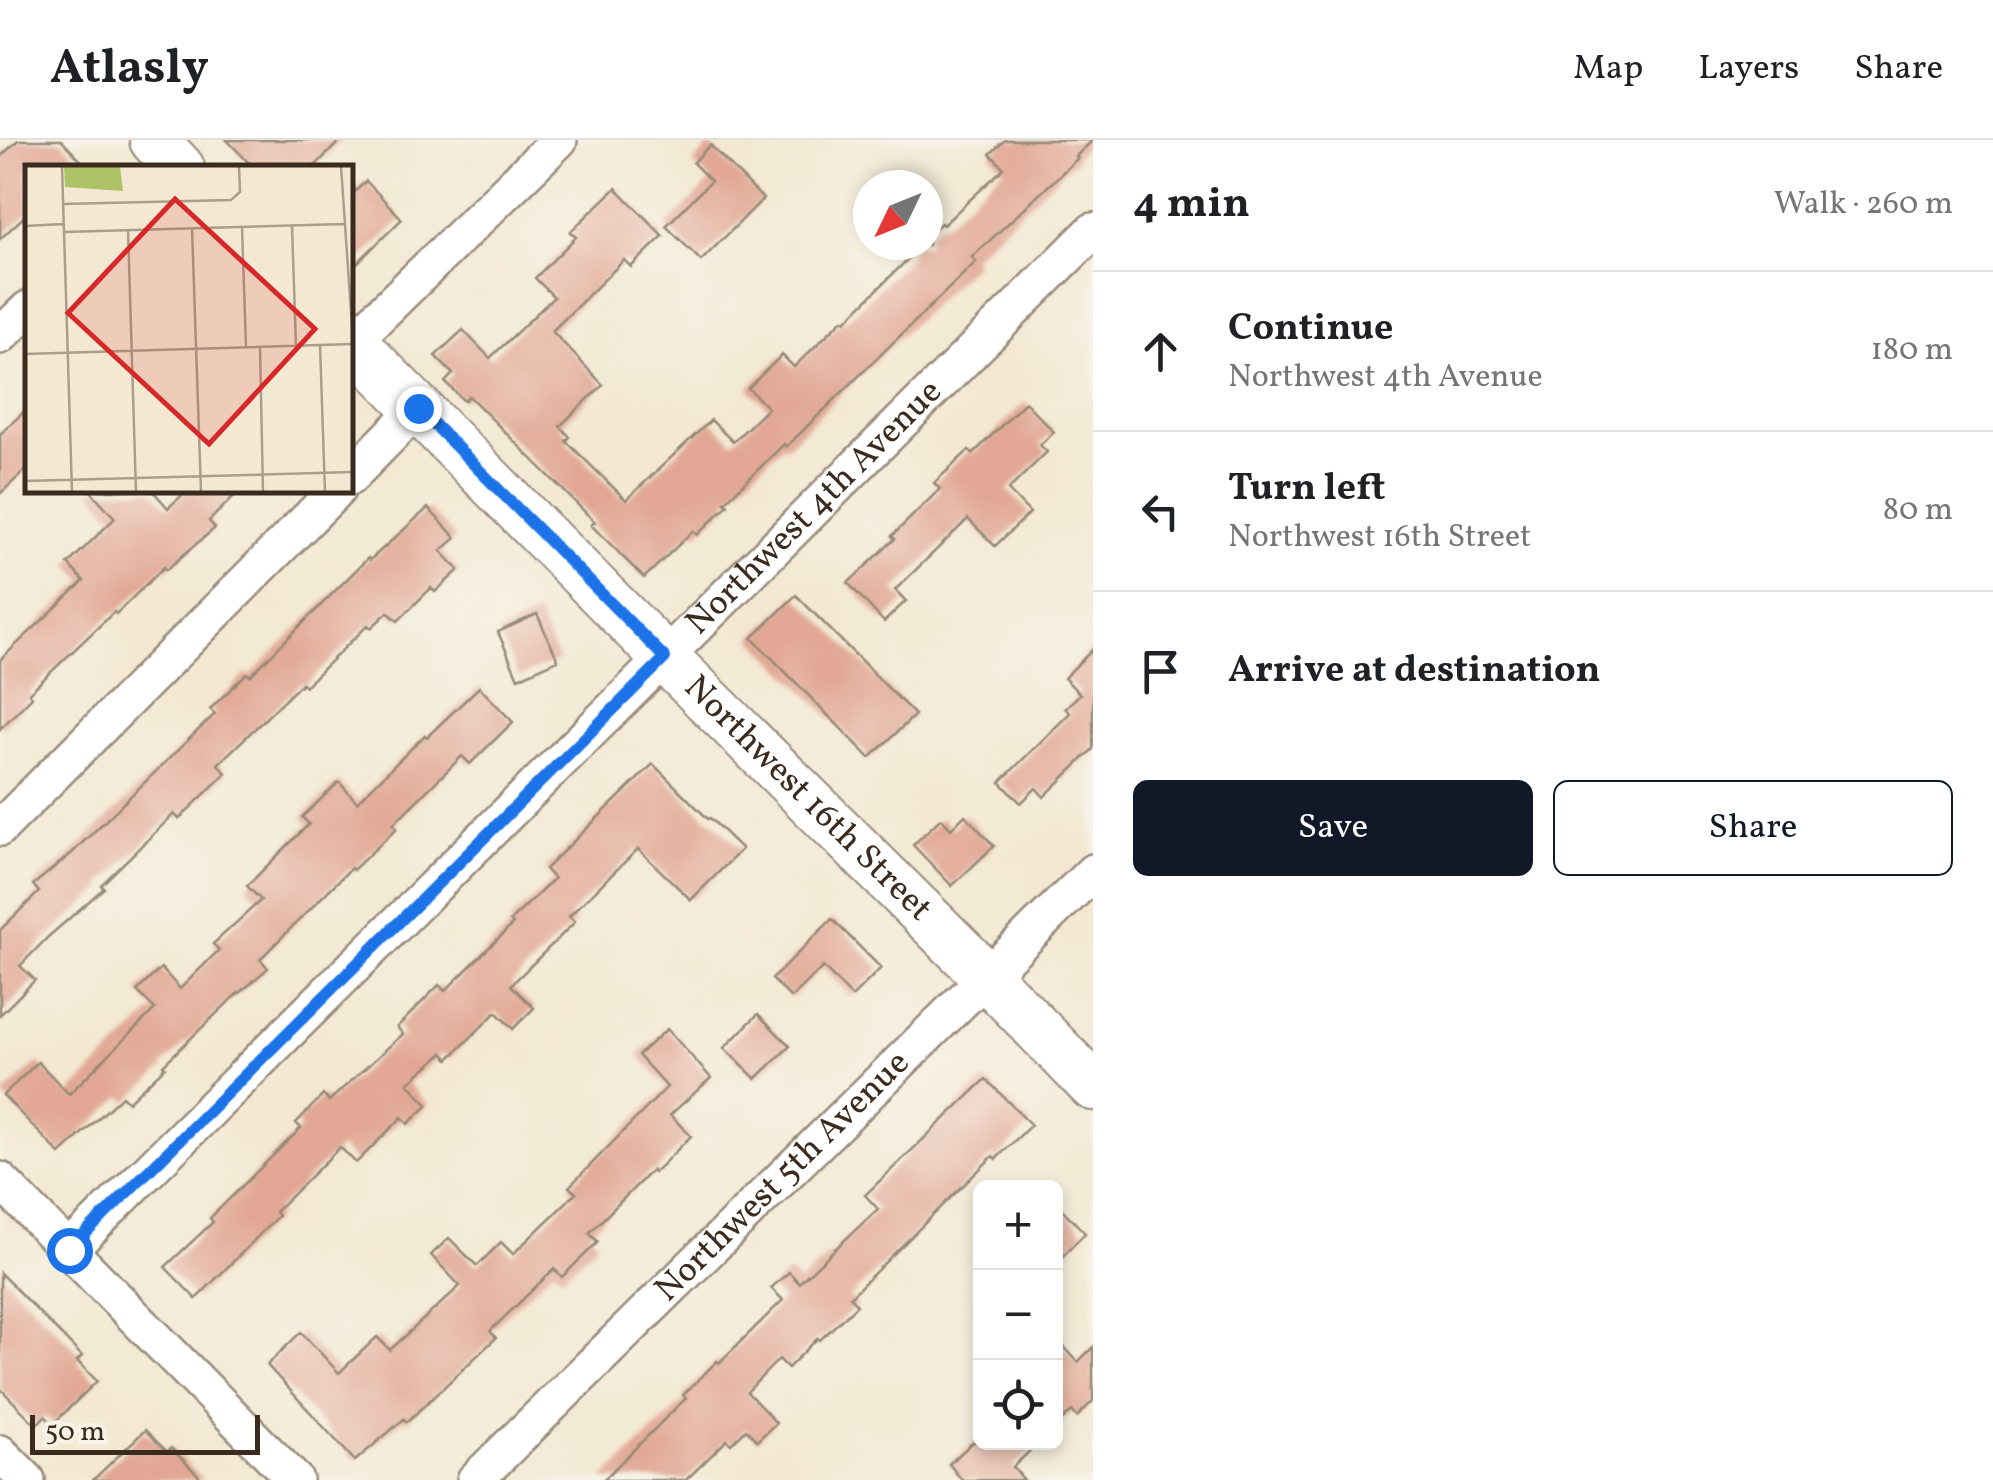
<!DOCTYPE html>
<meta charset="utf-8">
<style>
body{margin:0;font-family:Vollkorn,serif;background:#f2f2f2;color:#202124}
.controls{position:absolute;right:30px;bottom:30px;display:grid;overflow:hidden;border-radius:15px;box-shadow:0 5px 15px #0003}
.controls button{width:90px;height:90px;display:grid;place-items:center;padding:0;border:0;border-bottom:2px solid #e0e0e0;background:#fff;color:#202124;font:50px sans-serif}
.compass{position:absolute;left:853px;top:30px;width:90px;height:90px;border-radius:50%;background:#fff;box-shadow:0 5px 15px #0003;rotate:227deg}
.scale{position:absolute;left:30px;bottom:25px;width:230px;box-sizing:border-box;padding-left:10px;border:5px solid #3b2a1e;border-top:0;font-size:28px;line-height:35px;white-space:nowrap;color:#3b2a1e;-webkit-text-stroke:8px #f7f3e8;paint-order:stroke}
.stop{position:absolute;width:30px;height:30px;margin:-22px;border:8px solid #1a73e8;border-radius:50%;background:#fff}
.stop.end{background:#1a73e8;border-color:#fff;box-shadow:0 2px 10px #0008}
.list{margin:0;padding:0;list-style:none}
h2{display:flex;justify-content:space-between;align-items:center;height:130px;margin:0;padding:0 40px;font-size:42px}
h2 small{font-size:32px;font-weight:400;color:#757577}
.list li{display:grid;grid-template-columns:65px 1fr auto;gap:30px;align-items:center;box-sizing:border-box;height:160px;padding:0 40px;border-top:2px solid #e0e0e0}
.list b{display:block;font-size:38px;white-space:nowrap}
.list p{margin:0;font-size:32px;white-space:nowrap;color:#757577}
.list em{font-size:32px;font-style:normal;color:#757577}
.actions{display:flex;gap:20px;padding:30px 40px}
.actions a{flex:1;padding:22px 0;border:2px solid #111827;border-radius:15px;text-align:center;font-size:35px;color:#111827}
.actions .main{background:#111827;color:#fff}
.icon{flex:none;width:55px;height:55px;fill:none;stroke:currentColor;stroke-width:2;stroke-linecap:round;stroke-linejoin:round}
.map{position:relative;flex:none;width:1093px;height:1340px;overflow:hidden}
header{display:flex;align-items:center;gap:60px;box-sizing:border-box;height:140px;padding:0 50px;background:#fff;border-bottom:2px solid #e0e0e0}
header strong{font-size:48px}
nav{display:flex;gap:55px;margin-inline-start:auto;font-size:35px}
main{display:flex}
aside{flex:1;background:#fff}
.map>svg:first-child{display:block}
.building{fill:#e2a895}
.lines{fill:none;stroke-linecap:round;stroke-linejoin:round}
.street-casing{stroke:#978a78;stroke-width:40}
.secondary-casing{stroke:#978a78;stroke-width:52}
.street{stroke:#fff;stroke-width:35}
.secondary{stroke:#fff;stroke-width:48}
.route{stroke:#1a73e8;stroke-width:12}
.labels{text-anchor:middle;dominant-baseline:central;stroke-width:8;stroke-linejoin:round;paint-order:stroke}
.street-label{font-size:35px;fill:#3b2a1e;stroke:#f7f3e8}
.inset-road{fill:none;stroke:#a99d8b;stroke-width:2.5}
.view{fill:#d62828;fill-opacity:0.15;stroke:#d62828;stroke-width:5}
.inset-edge{fill:none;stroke:#3b2a1e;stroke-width:5}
</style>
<header>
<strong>Atlasly</strong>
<nav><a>Map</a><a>Layers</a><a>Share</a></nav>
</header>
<main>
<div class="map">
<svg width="1093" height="1340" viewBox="0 0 1093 1340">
<rect width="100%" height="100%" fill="#f7f3e8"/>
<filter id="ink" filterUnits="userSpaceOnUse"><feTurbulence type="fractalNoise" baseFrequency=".01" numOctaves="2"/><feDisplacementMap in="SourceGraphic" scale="20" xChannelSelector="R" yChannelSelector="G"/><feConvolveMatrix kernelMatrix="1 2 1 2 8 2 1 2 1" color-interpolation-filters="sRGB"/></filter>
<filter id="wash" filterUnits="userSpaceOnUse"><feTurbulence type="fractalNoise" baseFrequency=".0048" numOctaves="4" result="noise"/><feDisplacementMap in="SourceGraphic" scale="40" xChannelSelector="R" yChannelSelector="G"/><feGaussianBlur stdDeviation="2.25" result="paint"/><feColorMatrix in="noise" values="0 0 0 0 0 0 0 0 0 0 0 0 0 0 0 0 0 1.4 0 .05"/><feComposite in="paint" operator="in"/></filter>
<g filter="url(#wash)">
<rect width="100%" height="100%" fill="#f3e9d3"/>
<g id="blocks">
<g class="building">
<polygon points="18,0 61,0 88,28 28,28 28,73 0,99 0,17"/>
<polygon points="227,0 341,0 313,28 254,28"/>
<polygon points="1005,0 1093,0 1076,16 1078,18 972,117 976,122 786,307 784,304 725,362 728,365 697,395 693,391 644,438 591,385 595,382 469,256 464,261 445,242 453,234 435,216 463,190 490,218 554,157 535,138 576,97 570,92 616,48 663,96 631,127 624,120 552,191 603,245 560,286 570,297 566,301 626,360 711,280 733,302 768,268 748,248 782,215 794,227 843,179 846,181 911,116 907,113 916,105 928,105 928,94 941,83 943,85 1004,28 990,14"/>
<polygon points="710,5 763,59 701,121 666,86 711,41 693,23"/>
<polygon points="366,41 402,79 350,130 350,56"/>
<polygon points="1025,262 1054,292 1040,305 1047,312 1008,350 1030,373 995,406 968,379 895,450 906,461 884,482 848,443 895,399 892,396 940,349 934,343 969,310 973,314"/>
<polygon points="28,268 28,328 0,354 0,294"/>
<polygon points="90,350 152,350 168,368 188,350 240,350 209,381 215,388 166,430 164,427 116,474 114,472 29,553 32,557 0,589 0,520 84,441 68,424 115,378"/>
<polygon points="428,368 456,398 441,411 459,430 435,452 431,448 398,481 388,472 371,488 368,485 305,546 302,543 218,624 226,633 179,679 174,674 101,745 104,748 48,797 20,826 35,840 0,875 0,790 39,752 33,745 72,713 215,574 210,569 247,533 250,536 368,418 370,420"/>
<polygon points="796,455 915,575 870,618 752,498"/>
<polygon points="537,474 558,520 518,538 498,492"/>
<polygon points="1093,509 1093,609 1044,657 1036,648 1021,663 1000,642 1070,573 1065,568 1080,554 1064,538"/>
<polygon points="479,547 513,582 470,624 462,616 393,684 397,688 353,730 351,728 260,819 268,828 240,853 239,852 163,925 165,927 128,962 122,956 60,1014 3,955 38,922 69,954 155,869 137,851 161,828 180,849 219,810 213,804 261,760 247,746 309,684 302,677 339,642 357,662 425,595 427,597"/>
<polygon points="653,624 708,679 710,678 742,709 691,760 638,709 569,776 575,782 511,845 534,868 513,889 496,872 449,919 443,913 408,943 428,965 408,984 402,977 356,1023 340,1007 275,1072 278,1076 196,1159 165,1127 213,1082 210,1078 301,988 296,983 323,955 329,961 403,894 397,887 439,845 445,851 513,784 510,781 554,739 545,729"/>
<polygon points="965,675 994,706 952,746 913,705 941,678 951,689"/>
<polygon points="832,779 881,828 852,857 823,827 791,858 772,839"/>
<polygon points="758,874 790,906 756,939 724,908"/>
<polygon points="667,889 711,938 670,975 691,996 654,1033 652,1030 589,1093 598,1102 562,1137 554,1129 490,1191 496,1198 407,1282 404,1279 355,1321 267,1225 301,1192 339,1233 377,1197 390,1210 460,1146 431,1115 449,1098 477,1126 501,1102 513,1114 576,1053 569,1047 667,947 638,915"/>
<polygon points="986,939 1031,985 996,1019 993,1016 850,1157 857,1165 820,1200 818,1198 788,1228 779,1219 747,1252 776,1283 757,1301 746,1289 731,1304 727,1300 686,1340 603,1340 686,1258 683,1255 717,1221 719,1223 783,1160 771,1148 789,1132 799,1143 878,1069 865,1055"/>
<polygon points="1056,1063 1085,1093 1056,1123"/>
<polygon points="0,1133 82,1216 77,1221 97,1241 53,1284 45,1276 36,1285 0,1248"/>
<polygon points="1056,1198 1078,1222 1093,1207 1093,1261 1077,1277 1072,1271 1056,1286"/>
<polygon points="145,1290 167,1312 171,1308 203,1340 93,1340"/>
<polygon points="973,1302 1039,1302 1013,1327 1024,1340 962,1340 949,1324"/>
</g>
</g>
</g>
<g filter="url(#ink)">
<use href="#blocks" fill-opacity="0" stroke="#978a78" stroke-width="2.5"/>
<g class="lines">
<g class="street-casing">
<g id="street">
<polyline points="0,196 28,169"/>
<polyline points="352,202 559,0"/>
<polyline points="350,337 418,268"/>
<polyline points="0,688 337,350"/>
<polyline points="0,1040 295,1340"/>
<path id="s1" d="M69,1110L1093,91"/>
<polyline points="0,1313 27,1340"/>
<path id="s2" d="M475,1340L1093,732"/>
</g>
</g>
<g class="secondary-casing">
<g id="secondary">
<polyline points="154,0 180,28"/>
<path id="s3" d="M350,200L665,518L987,837L1093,946"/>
</g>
</g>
<use href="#street" class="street"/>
<use href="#secondary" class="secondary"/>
</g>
</g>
<g class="lines" filter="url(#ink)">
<polyline class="route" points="69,1110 665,518 418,268"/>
</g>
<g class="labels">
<g class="street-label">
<text stroke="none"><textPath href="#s1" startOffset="1052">Northwest 4th Avenue</textPath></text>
<text stroke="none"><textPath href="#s3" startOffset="648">Northwest 16th Street</textPath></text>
<text stroke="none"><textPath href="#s2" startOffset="432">Northwest 5th Avenue</textPath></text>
</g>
</g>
<g transform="translate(25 25)">
<rect width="328" height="328" fill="#f3e9d3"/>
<path d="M39,1H95L98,26L40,22Z" fill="#aec368"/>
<path class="inset-road" d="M37,1L47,327M316,1L328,176M38,39L206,35L215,27L214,1M0,61L38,59M267,61L271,181M217,62L221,182M167,63L176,327M103,65L111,327M39,67L319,59M295,180L300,327M235,182L238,327M0,189L328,179M0,316L328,307"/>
<path class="view" d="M150,34L290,164L184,279L43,148Z"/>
<rect width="328" height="328" class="inset-edge"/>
</g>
</svg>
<div class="controls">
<button>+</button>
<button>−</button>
<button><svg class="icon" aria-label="locate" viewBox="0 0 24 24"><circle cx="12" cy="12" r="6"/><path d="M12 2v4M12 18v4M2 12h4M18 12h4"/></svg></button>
</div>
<svg class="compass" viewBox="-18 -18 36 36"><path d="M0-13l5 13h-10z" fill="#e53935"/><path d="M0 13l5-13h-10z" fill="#757577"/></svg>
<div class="scale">50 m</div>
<div class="stop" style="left:69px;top:1110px"></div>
<div class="stop end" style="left:418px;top:268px"></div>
</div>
<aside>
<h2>4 min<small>Walk · 260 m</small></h2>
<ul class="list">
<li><svg class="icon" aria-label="ahead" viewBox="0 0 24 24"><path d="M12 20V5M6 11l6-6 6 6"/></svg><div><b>Continue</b><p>Northwest 4th Avenue</p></div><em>180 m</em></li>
<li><svg class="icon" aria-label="left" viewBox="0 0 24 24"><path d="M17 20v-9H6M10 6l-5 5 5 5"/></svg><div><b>Turn left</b><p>Northwest 16th Street</p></div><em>80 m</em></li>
<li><svg class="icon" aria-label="arrive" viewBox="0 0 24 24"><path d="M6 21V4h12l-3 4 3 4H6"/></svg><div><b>Arrive at destination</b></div></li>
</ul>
<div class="actions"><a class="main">Save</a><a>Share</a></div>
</aside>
</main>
